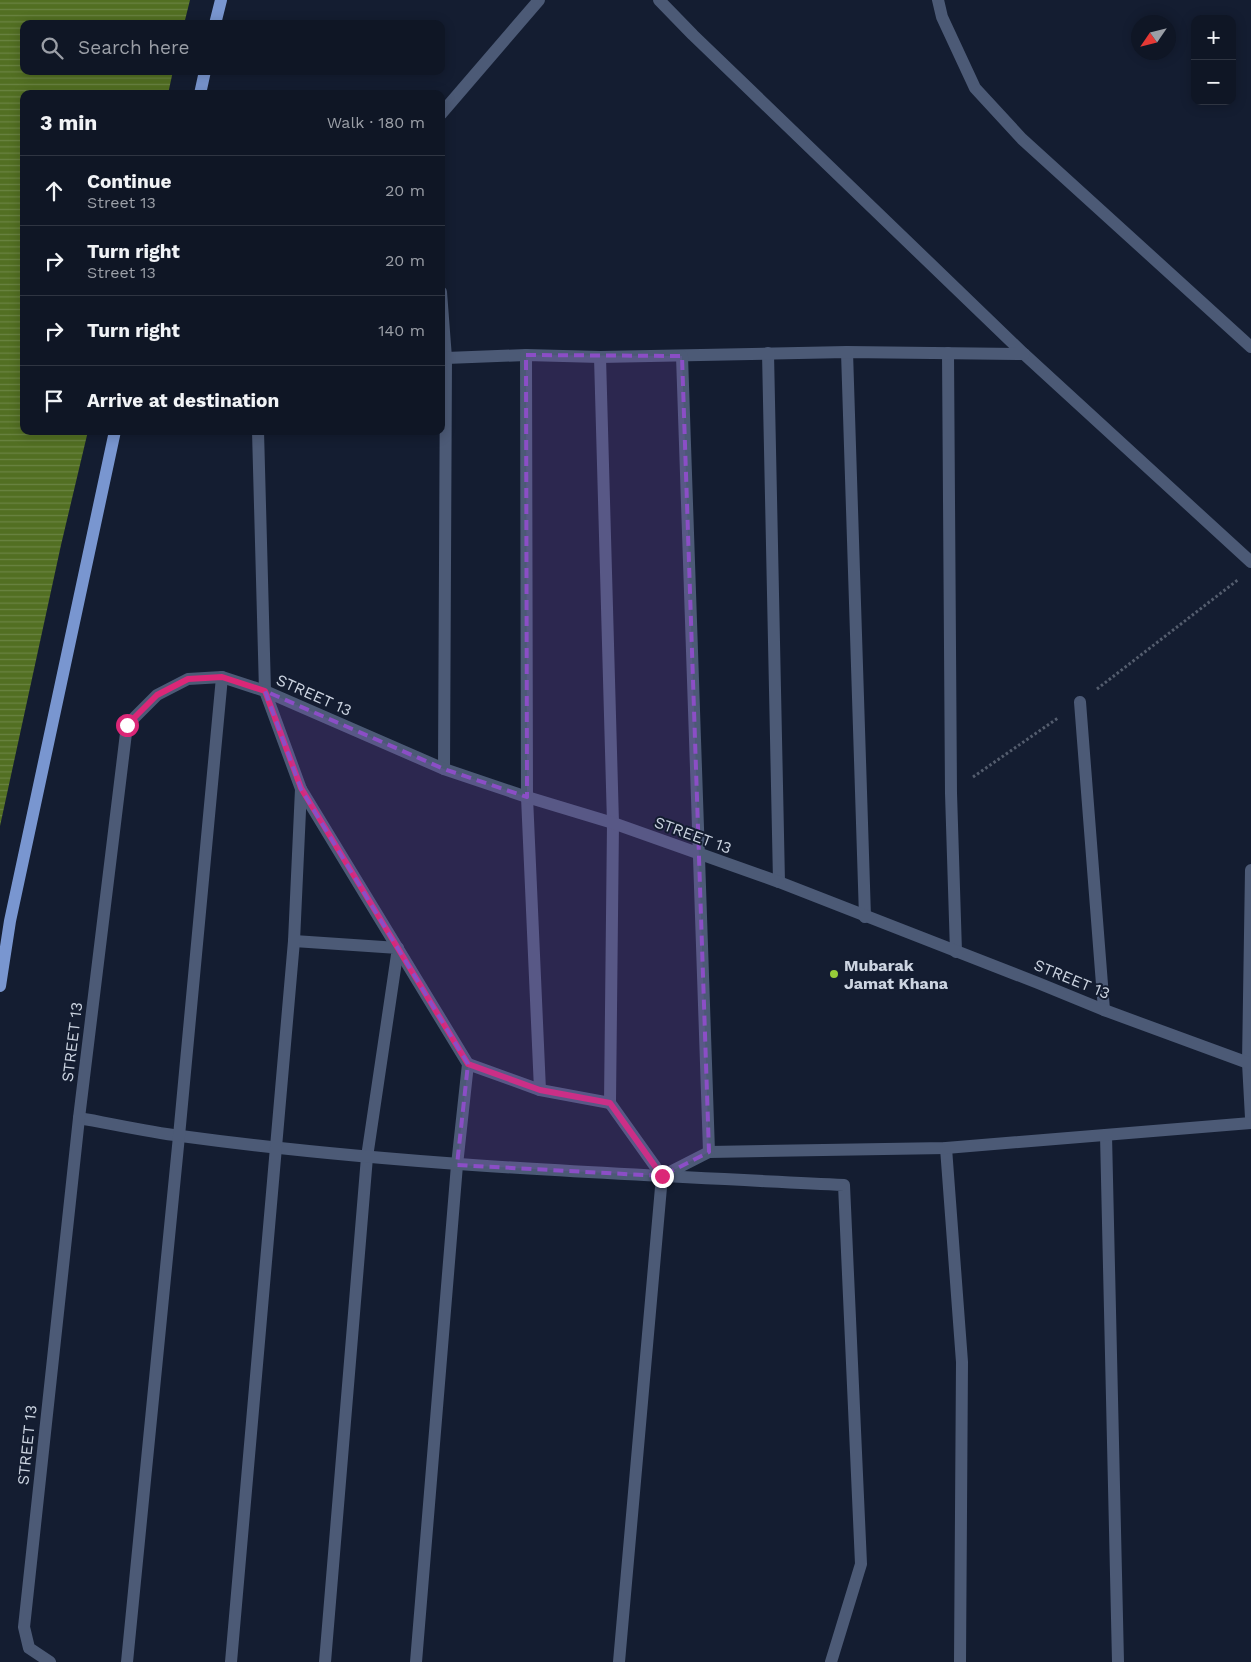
<!DOCTYPE html>
<meta charset="utf-8">
<style>
body{margin:0;font-family:"Work Sans",sans-serif;background:#1d2332;color:#f1f3f6}
.controls{position:absolute;right:15px;top:15px;display:grid;overflow:hidden;border-radius:10px;box-shadow:0 2px 12px #0003}
.controls button{width:45px;height:45px;display:grid;place-items:center;padding:0;border:0;border-bottom:1px solid #2f3542;background:#0f1625;color:#f1f3f6;font:25px sans-serif}
.compass{position:absolute;left:1131px;top:15px;width:45px;height:45px;border-radius:50%;background:#0f1625;box-shadow:0 2px 12px #0003;rotate:235deg}
.stop{position:absolute;width:15px;height:15px;margin:-11px;border:4px solid #db2777;border-radius:50%;background:#fff}
.stop.end{background:#db2777;border-color:#fff;box-shadow:0 1px 5px #0008}
.list{margin:0;padding:0;list-style:none}
h2{display:flex;justify-content:space-between;align-items:center;height:65px;margin:0;padding:0 20px;font-size:21px}
h2 small{font-size:16px;font-weight:400;color:#9b9fa7}
.list li{display:grid;grid-template-columns:32px 1fr auto;gap:15px;align-items:center;box-sizing:border-box;height:70px;padding:0 20px;border-top:1px solid #2f3542}
.list b{display:block;font-size:19px;white-space:nowrap}
.list p{margin:0;font-size:16px;white-space:nowrap;color:#9b9fa7}
.list em{font-size:16px;font-style:normal;color:#9b9fa7}
.icon{flex:none;width:28px;height:28px;fill:none;stroke:currentColor;stroke-width:2;stroke-linecap:round;stroke-linejoin:round}
.map{position:relative;flex:none;width:1251px;height:1662px;overflow:hidden}
.search{position:absolute;background:#0f1625;box-shadow:0 2px 12px #0003;left:20px;top:20px;width:425px;height:55px;display:flex;align-items:center;gap:12px;box-sizing:border-box;padding:0 18px;border-radius:10px;color:#9b9fa7;font-size:19px}
.panel{position:absolute;background:#0f1625;box-shadow:0 2px 12px #0003;left:20px;top:90px;width:425px;height:345px;border-radius:10px}
.map>svg:first-child{display:block}
.water{fill:url(#water-rules)}
.lines{fill:none;stroke-linecap:round;stroke-linejoin:round}
.path{stroke:#545d6e;stroke-width:3;stroke-dasharray:2.5 2.5;stroke-linecap:butt}
.street{stroke:#4c5a76;stroke-width:12}
.primary{stroke:#7996d0;stroke-width:12}
.route{stroke:#db2777;stroke-width:6}
.marked{fill:#8b4ec6;fill-opacity:0.2;stroke:#8b4ec6;stroke-width:4;stroke-dasharray:10 6;stroke-linejoin:round}
.poi-dot{fill:#97cc39;stroke:#141d31;stroke-width:2}
.labels{text-anchor:middle;dominant-baseline:central;stroke-width:4;stroke-linejoin:round;paint-order:stroke}
.street-label{font-size:16px;fill:#ccd4e1;stroke:#141d31}
.poi-label{font-size:16px;font-weight:bold;fill:#ccd4e1;stroke:#141d31;text-anchor:start}
</style>
<div class="map">
<svg width="1251" height="1662" viewBox="0 0 1251 1662">
<defs>
<pattern id="water-rules" width="6" height="5" patternUnits="userSpaceOnUse" patternTransform="scale(1.25)"><rect width="6" height="5" fill="#526f22"/><path d="M0 2.5h6" fill="none" stroke="#6a8342"/></pattern>
</defs>
<rect width="100%" height="100%" fill="#141d31"/>
<polygon class="water" points="0,0 190,0 184,24 24,24 24,71 173,71 168,94 24,94 24,431 88,431 61,545 0,826"/>
<g class="lines">
<g class="path">
<polyline points="1097,689 1239,579"/>
<polyline points="973,777 1058,718"/>
</g>
<g class="street">
<polyline points="659,0 693,35 1024,354 1251,562"/>
<polyline points="938,0 942,17 975,88 1022,139 1251,347"/>
<polyline points="441,114 539,0"/>
<polyline points="441,292 446,358 444,769"/>
<polyline points="847,352 865,917"/>
<polyline points="768,353 779,882"/>
<polyline points="948,353 951,793 956,952"/>
<polyline points="600,357 613,823 610,1103 662,1176 619,1662"/>
<polyline points="446,358 526,355 600,357 847,352 1024,354"/>
<polyline points="258,431 265,691 301,789 468,1064 457,1165 416,1662"/>
<polyline points="1080,702 1104,1010"/>
<polyline points="1251,870 1248,1063 1251,1118"/>
<polyline points="294,941 398,948 367,1157 325,1662"/>
<polyline points="468,1064 540,1090 527,797 526,355"/>
<polyline points="540,1090 610,1103"/>
<path d="M79,1118C113,1124 147,1132 181,1136C401,1166 622,1174 844,1185L861,1564L831,1662"/>
<polyline points="1106,1135 1118,1662"/>
<polyline points="946,1148 962,1362 960,1662"/>
<polyline points="709,1152 946,1148 1251,1123"/>
<polyline points="662,1176 709,1152 682,356"/>
<polyline points="50,1662 29,1648 24,1627 79,1118 127,725 157,695 188,679 222,677 265,691 444,769 527,797 613,823 779,882 1038,983 1104,1010 1251,1064"/>
<polyline points="127,1662 179,1136 222,677"/>
<polyline points="231,1662 294,941 301,789"/>
</g>
<g class="primary">
<polyline points="215,24 221,0"/>
<polyline points="200,94 205,71"/>
<polyline points="0,986 10,921 115,431"/>
</g>
</g>
<g class="lines">
<polyline class="route" points="127,725 157,695 188,679 222,677 265,691 301,788 468,1064 540,1090 610,1103 662,1176"/>
</g>
<path class="marked" d="M526,355L682,356L709,1152L662,1176L457,1165L468,1064L301,789L265,691L444,769L527,797Z"/>
<circle class="poi-dot" cx="834" cy="974" r="5"/>
<g class="labels">
<g class="street-label">
<text transform="translate(314 695) rotate(24)">STREET 13</text>
<text transform="translate(693 835) rotate(20)">STREET 13</text>
<text transform="translate(1072 979) rotate(22)">STREET 13</text>
<text transform="translate(72 1042) rotate(-83)">STREET 13</text>
<text transform="translate(27 1445) rotate(-84)">STREET 13</text>
</g>
<g class="poi-label">
<text x="844" y="965">Mubarak<tspan x="844" dy="18">Jamat Khana</tspan></text>
</g>
</g>
</svg>
<div class="controls">
<button>+</button>
<button>−</button>
</div>
<svg class="compass" viewBox="-18 -18 36 36"><path d="M0-13l5 13h-10z" fill="#e53935"/><path d="M0 13l5-13h-10z" fill="#9b9fa7"/></svg>
<div class="stop" style="left:127px;top:725px"></div>
<div class="stop end" style="left:662px;top:1176px"></div>
<div class="search"><svg class="icon" aria-label="search" viewBox="0 0 24 24"><circle cx="10" cy="10" r="6"/><path d="M15 15l6 6"/></svg>Search here</div>
<section class="panel">
<h2>3 min<small>Walk · 180 m</small></h2>
<ul class="list">
<li><svg class="icon" aria-label="ahead" viewBox="0 0 24 24"><path d="M12 20V5M6 11l6-6 6 6"/></svg><div><b>Continue</b><p>Street 13</p></div><em>20 m</em></li>
<li><svg class="icon" aria-label="right" viewBox="0 0 24 24"><path d="M7 20v-9h11M14 6l5 5-5 5"/></svg><div><b>Turn right</b><p>Street 13</p></div><em>20 m</em></li>
<li><svg class="icon" aria-label="right" viewBox="0 0 24 24"><path d="M7 20v-9h11M14 6l5 5-5 5"/></svg><div><b>Turn right</b></div><em>140 m</em></li>
<li><svg class="icon" aria-label="arrive" viewBox="0 0 24 24"><path d="M6 21V4h12l-3 4 3 4H6"/></svg><div><b>Arrive at destination</b></div></li>
</ul>
</section>
</div>
